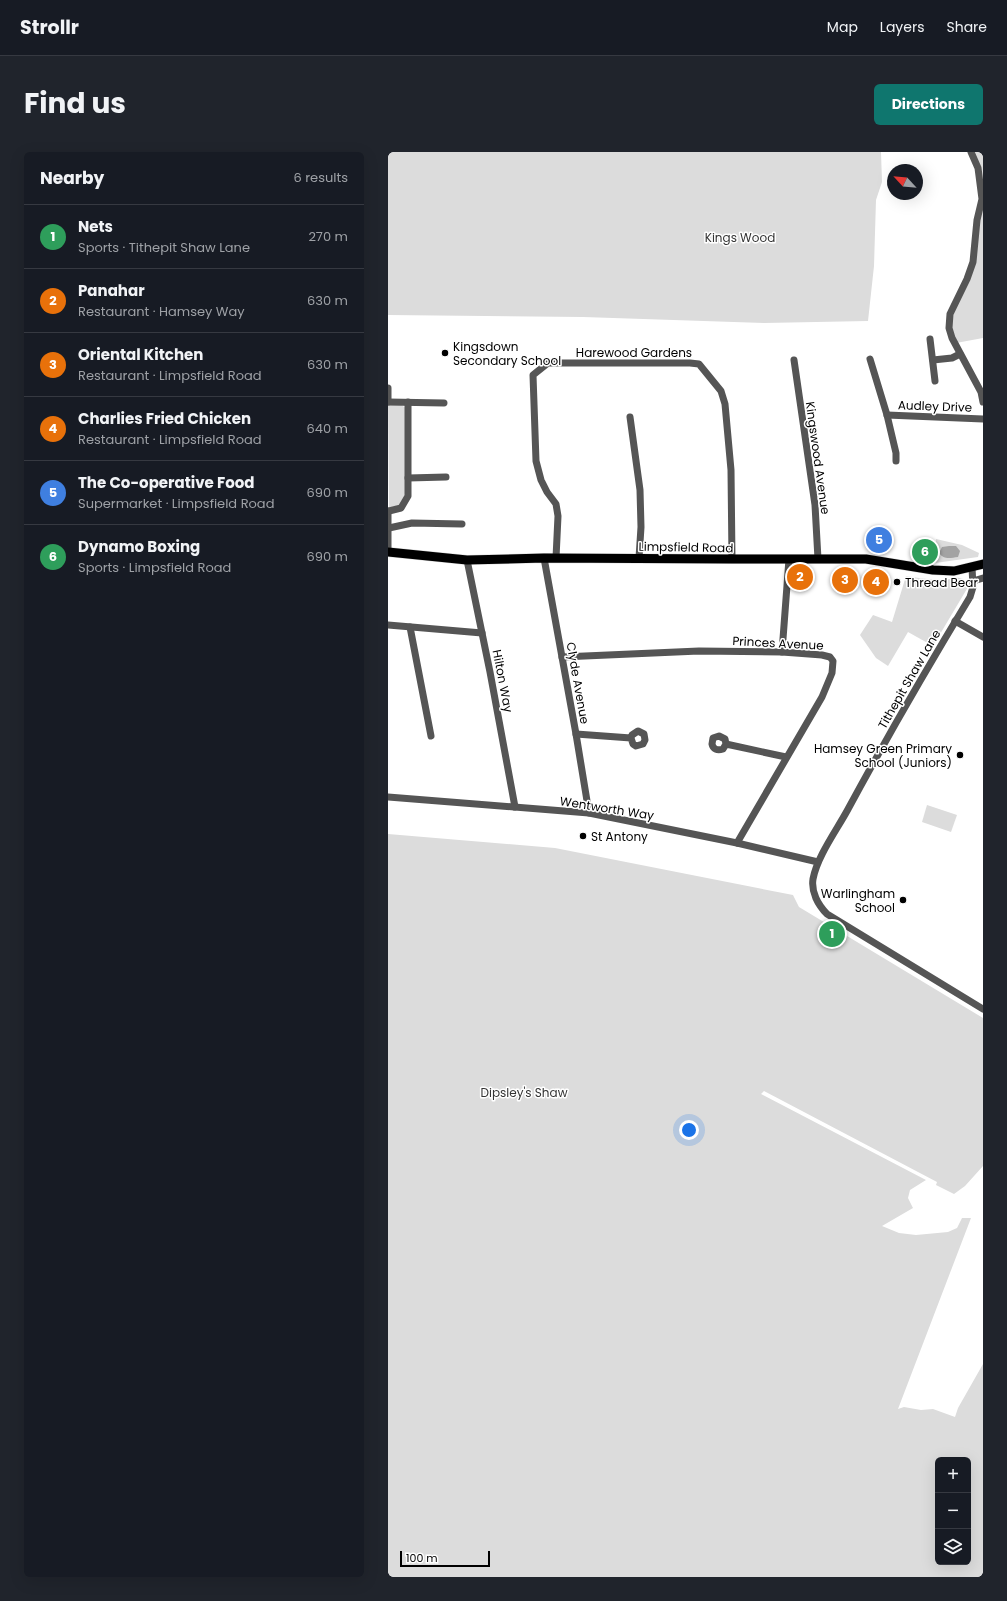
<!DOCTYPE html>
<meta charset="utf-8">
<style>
body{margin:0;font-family:Poppins,sans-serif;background:#20242c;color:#f1f3f6}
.controls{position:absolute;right:12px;bottom:12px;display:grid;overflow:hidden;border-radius:6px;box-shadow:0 4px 16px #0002}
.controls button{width:36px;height:36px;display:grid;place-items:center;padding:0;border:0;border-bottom:1px solid #363941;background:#171b24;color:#f1f3f6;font:20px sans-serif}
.compass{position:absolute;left:499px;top:12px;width:36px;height:36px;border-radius:50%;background:#171b24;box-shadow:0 4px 16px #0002;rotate:296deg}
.scale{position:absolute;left:12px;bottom:10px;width:90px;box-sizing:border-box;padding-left:4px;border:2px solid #000;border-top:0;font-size:11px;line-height:14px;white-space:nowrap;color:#000;-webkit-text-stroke:3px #fff;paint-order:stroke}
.you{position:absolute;left:301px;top:978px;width:14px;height:14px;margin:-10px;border:3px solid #fff;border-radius:50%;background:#1a73e8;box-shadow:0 0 0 6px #1a73e833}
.badge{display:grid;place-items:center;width:26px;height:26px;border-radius:50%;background:#0f766e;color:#fff;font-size:13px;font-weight:700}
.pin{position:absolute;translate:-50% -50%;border:2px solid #fff;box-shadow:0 1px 4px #0006}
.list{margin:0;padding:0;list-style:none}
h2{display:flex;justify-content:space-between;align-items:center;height:52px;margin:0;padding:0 16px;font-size:17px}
h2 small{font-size:13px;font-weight:400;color:#9ea1a6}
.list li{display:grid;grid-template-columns:26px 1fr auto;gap:12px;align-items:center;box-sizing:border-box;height:64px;padding:0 16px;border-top:1px solid #363941}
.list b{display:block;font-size:15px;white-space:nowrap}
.list p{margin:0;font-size:13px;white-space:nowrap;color:#9ea1a6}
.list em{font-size:13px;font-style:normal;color:#9ea1a6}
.icon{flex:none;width:22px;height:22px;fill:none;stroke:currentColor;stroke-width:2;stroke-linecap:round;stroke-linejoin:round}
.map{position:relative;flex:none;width:595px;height:1425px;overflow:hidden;border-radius:6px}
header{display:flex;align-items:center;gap:24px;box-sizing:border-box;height:56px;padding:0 20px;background:#171b24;border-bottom:1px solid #363941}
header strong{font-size:19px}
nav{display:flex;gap:22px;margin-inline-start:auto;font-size:14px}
.intro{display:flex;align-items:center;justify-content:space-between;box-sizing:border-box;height:96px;padding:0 24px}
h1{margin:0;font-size:28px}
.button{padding:10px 18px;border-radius:6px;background:#0f766e;color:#fff;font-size:14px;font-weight:700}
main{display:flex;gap:24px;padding:0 24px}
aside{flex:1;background:#171b24;border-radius:6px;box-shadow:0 4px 16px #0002}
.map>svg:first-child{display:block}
.green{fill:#dcdcdc;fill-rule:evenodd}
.water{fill:#a3a3a3}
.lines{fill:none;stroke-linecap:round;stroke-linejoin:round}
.major-casing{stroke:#dbdbdb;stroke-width:10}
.minor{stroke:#555;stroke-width:7}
.major{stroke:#000;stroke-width:9}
.poi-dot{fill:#000;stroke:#fff;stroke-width:1.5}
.labels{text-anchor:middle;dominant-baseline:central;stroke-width:3;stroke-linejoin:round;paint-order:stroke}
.park-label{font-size:12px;fill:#333;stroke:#fff}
.poi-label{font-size:12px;fill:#000;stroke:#fff;text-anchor:start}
.street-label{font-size:12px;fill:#000;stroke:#fff}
</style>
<header>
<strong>Strollr</strong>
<nav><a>Map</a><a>Layers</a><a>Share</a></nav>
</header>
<div class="intro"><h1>Find us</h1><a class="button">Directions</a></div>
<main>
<aside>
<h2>Nearby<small>6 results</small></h2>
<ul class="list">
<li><span class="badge" style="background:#2e9e5b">1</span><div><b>Nets</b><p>Sports · Tithepit Shaw Lane</p></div><em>270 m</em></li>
<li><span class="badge" style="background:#e8710a">2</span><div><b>Panahar</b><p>Restaurant · Hamsey Way</p></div><em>630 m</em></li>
<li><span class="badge" style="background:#e8710a">3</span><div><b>Oriental Kitchen</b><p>Restaurant · Limpsfield Road</p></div><em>630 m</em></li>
<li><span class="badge" style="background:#e8710a">4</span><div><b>Charlies Fried Chicken</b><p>Restaurant · Limpsfield Road</p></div><em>640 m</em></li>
<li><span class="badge" style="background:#3f7fe0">5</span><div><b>The Co-operative Food</b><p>Supermarket · Limpsfield Road</p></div><em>690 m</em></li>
<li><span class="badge" style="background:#2e9e5b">6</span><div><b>Dynamo Boxing</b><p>Sports · Limpsfield Road</p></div><em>690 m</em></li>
</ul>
</aside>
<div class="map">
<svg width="595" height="1425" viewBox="0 0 595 1425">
<rect width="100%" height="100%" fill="#fff"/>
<g class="green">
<polygon points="0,0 493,0 494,30 488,48 486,114 480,169 376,171 195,165 0,163"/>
<polygon points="585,0 595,0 595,44"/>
<polygon points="595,49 595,186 568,191 563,176 566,158 582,124"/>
<polygon points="0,253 13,253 18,256 17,342 11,353 1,356"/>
<polygon points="548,387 574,393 591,401 590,405 547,411 545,410"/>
<path d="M518,424C531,426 543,428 556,428C563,427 569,424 575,427C578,429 579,431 580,435L545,494L520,480L500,514L488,506L472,483L485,463L504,470Z"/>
<polygon points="539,653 569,663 563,680 534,670"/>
<path d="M0,682L167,696L405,743L411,755L595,866V1014L577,1034L566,1042L548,1033L549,1030L376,939L373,942L538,1028L522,1038L520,1046L525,1056L494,1074L511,1081L528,1083L560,1080L569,1076L574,1066H583L510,1257L516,1255L533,1258L545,1257L567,1265L570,1256L595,1212V1425H0ZM550,1308H580V1410H550Z"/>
</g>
<path class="water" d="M561,394H568L572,399L570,405C562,406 556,408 551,401L554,395Z"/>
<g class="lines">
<g class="major-casing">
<polyline id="major" points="0,400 79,408 156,406 344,407 478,407 545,418 566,419 595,412"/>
</g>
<g class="minor">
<polyline points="583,0 590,16 594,47 589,68 585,110 579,127 562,162 561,176 564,186 593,240 595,250"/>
<polyline points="542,187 547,229"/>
<polyline points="482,207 499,263 508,301 508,309"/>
<polyline points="406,208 427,353 430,407"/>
<polyline points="545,208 564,206 572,202"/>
<polyline points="0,236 0,250"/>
<polyline points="0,250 56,251"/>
<polyline points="499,263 595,267"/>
<polyline points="242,265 252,338 253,375 251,406"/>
<polyline points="20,326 58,325"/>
<polyline points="0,359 0,400"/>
<polyline points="1,359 13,356 20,344 20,250"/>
<polyline points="1,376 24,371 74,372"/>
<polyline points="156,406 188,582 201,661"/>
<polyline points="168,406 170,364 168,352 159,340 153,328 148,309 145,223 160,211 302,211 311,212 333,239 337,252 343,318 344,407"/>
<polyline points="79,408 102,520 127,655"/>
<path d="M584,415L585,435L582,445C539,516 498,587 459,659C448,679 429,705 425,727C423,740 430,753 439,762L595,857"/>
<polyline points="585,429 595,426"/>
<polyline points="567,469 595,485"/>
<polyline points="0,473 94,481"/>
<polyline points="22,475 43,584"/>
<polyline points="394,500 401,407"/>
<polyline points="174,505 311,499 394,500 434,503 442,505 445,509 444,521 434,545 349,691"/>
<polyline points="188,582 243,586 245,592 248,594 255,592 257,588 256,582 250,579 244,583 243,586"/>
<path d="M338,592L335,597C329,599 325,597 324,592L325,586L331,584L337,587L338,592L398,605"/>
<polyline points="0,645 201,661 349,691 430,710"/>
</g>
<use href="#major" class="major"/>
</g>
<g class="poi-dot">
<circle cx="57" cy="201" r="4"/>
<circle cx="509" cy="430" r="4"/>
<circle cx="572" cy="603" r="4"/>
<circle cx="195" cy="684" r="4"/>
<circle cx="515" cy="748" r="4"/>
</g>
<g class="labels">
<g class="park-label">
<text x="352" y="85">Kings Wood</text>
<text x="136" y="940">Dipsley's Shaw</text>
</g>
<g class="poi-label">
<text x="65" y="194">Kingsdown<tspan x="65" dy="14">Secondary School</tspan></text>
<text x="517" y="430">Thread Bear</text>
<text x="564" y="596" text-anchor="end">Hamsey Green Primary<tspan x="564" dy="14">School (Juniors)</tspan></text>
<text x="203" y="684">St Antony</text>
<text x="507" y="741" text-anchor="end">Warlingham<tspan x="507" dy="14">School</tspan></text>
</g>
<g class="street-label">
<text x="246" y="200">Harewood Gardens</text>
<text transform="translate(547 254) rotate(2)">Audley Drive</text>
<text transform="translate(430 306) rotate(82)">Kingswood Avenue</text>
<text transform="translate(298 395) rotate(1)">Limpsfield Road</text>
<text transform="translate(390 491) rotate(3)">Princes Avenue</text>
<text transform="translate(521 527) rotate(-60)">Tithepit Shaw Lane</text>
<text transform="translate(115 529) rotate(79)">Hilton Way</text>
<text transform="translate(190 531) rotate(80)">Clyde Avenue</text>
<text transform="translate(219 656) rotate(9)">Wentworth Way</text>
</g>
</g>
</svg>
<div class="controls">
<button>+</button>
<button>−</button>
<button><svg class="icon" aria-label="layers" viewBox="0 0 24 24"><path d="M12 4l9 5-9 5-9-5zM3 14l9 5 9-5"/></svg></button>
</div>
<svg class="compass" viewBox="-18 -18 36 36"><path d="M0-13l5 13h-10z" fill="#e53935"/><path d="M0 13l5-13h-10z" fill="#9ea1a6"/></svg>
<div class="scale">100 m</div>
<div class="you"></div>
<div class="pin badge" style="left:444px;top:782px;background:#2e9e5b">1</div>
<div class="pin badge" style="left:412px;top:425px;background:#e8710a">2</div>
<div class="pin badge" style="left:457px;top:428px;background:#e8710a">3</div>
<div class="pin badge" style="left:488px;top:430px;background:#e8710a">4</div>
<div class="pin badge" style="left:491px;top:388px;background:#3f7fe0">5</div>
<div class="pin badge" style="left:537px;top:400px;background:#2e9e5b">6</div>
</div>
</main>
